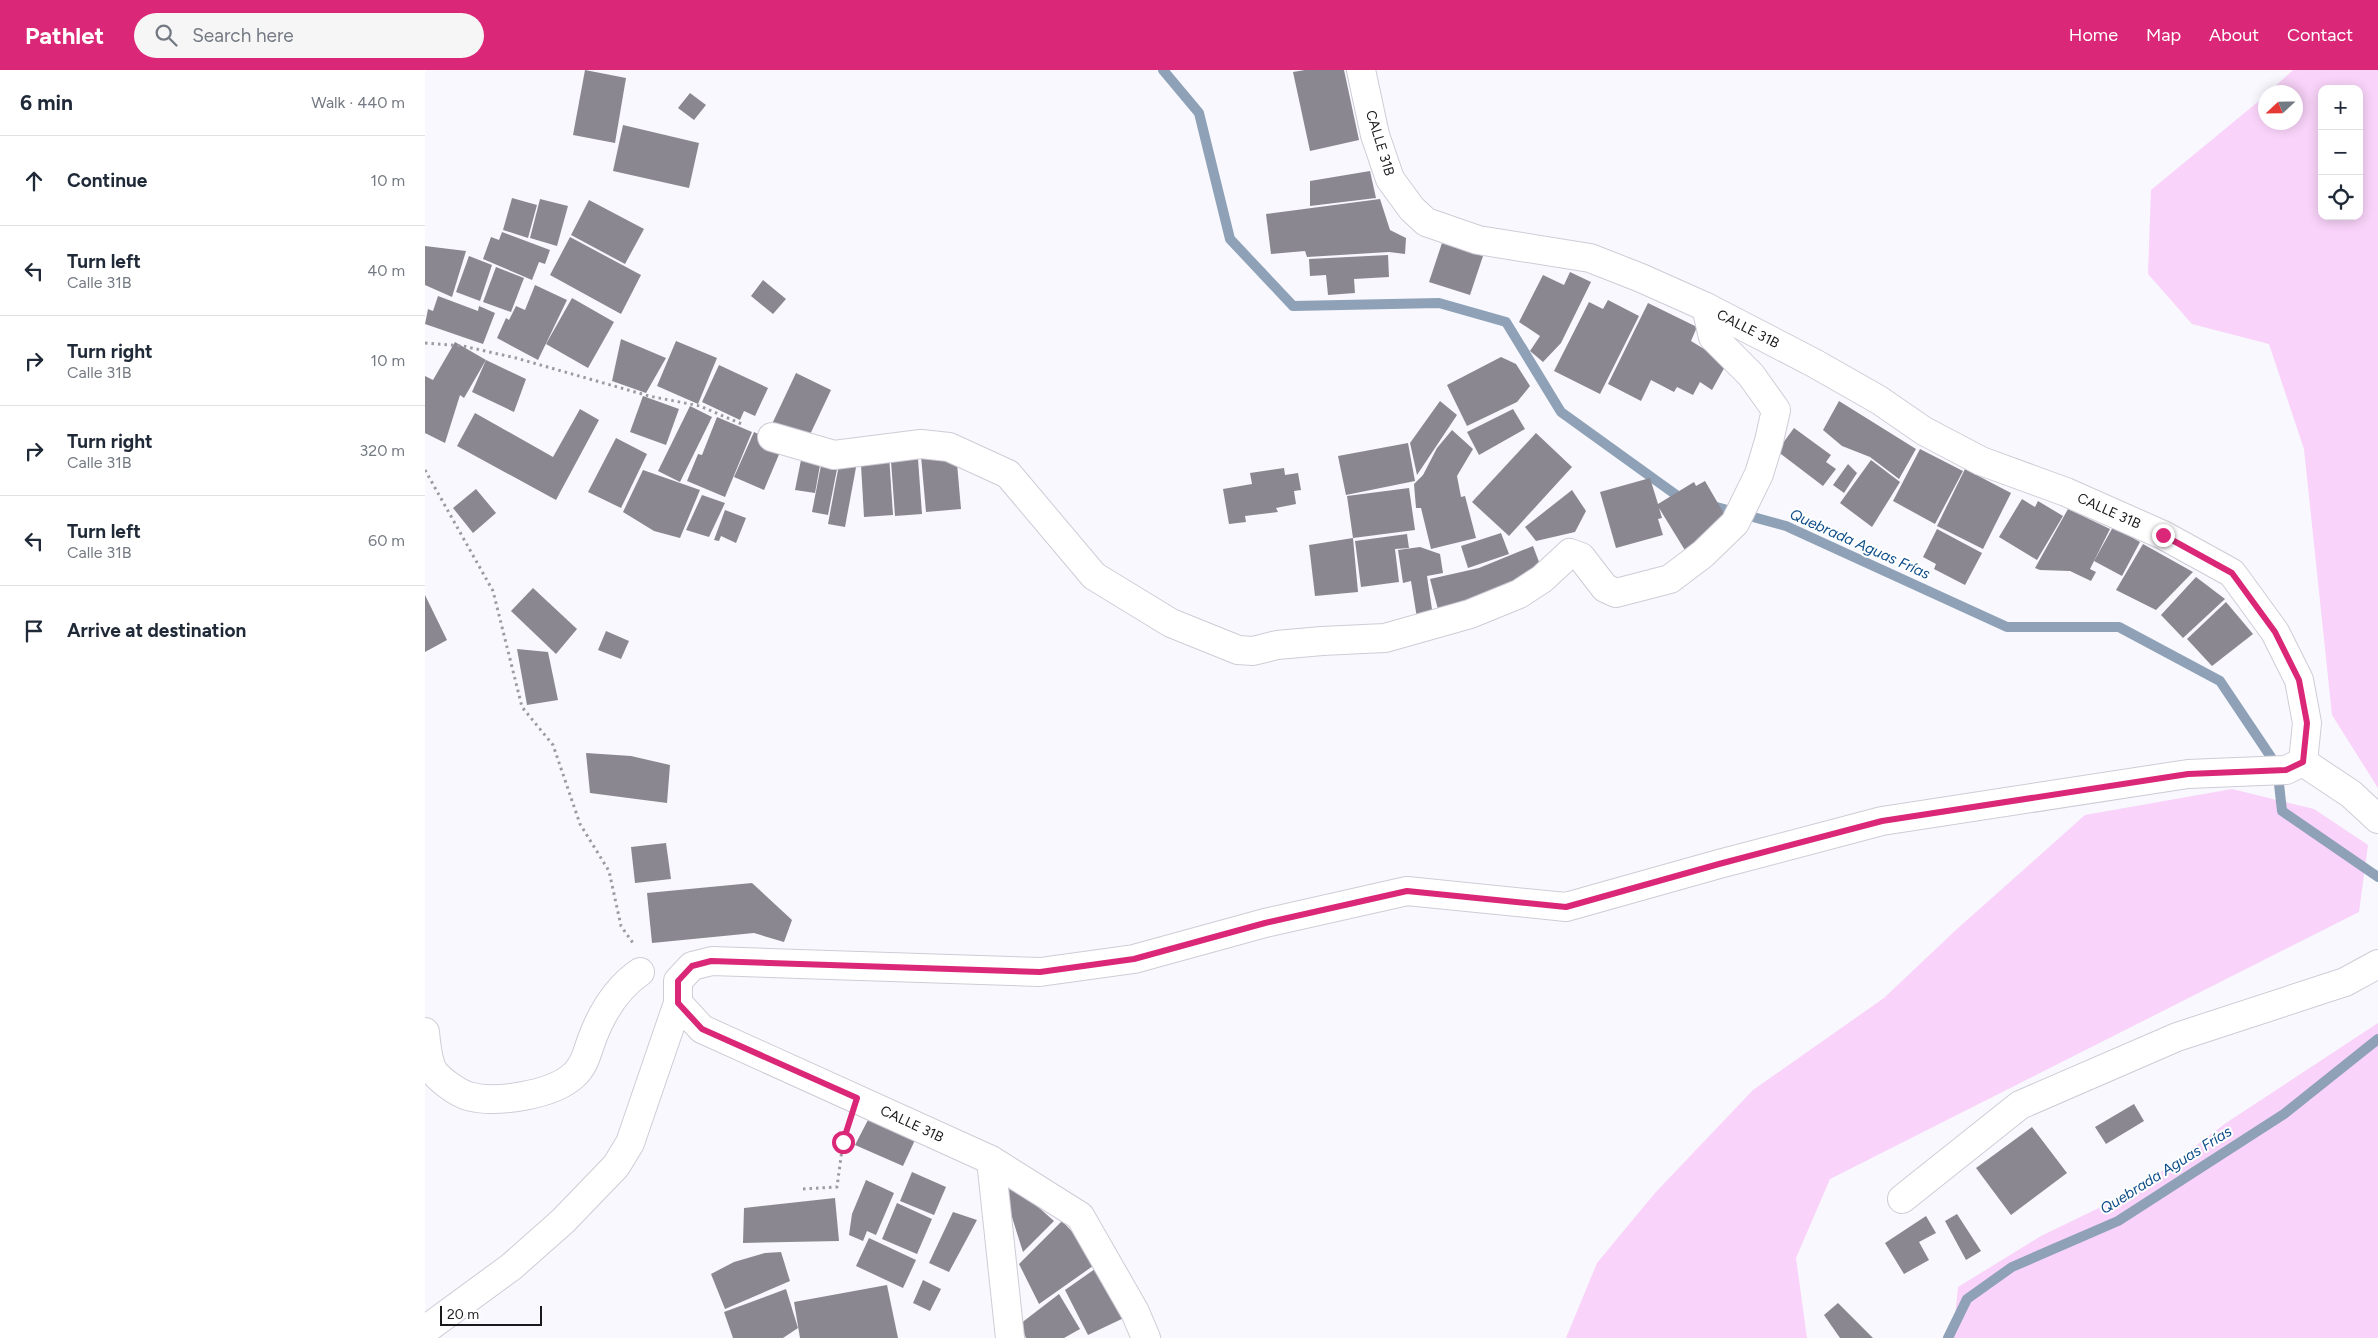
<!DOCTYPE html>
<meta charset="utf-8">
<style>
body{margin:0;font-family:Figtree,sans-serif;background:#f6f6f7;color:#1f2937}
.controls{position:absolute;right:15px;top:15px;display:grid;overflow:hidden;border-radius:10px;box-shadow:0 2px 12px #0003}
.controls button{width:45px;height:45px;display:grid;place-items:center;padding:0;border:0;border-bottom:1px solid #e0e1e3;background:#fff;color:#1f2937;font:25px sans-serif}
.compass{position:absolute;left:1833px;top:15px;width:45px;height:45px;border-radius:50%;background:#fff;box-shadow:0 2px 12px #0003;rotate:248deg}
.scale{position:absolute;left:15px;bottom:12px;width:102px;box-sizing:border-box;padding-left:5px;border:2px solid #1a1a1d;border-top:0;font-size:14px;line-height:18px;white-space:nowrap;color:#1a1a1d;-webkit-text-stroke:4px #fff;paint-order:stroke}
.stop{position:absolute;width:15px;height:15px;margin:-11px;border:4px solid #db2777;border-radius:50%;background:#fff}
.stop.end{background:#db2777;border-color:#fff;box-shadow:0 1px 5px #0008}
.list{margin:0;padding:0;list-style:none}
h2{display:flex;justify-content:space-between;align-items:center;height:65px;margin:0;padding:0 20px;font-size:21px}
h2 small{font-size:16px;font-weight:400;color:#747a83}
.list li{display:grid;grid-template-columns:32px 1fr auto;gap:15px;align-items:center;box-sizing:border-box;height:90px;padding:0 20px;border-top:1px solid #e0e1e3}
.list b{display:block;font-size:19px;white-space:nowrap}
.list p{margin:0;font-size:16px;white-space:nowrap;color:#747a83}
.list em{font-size:16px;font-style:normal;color:#747a83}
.icon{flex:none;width:28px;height:28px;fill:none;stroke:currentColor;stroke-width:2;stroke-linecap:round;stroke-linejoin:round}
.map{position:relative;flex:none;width:1953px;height:1268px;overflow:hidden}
header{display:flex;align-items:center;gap:30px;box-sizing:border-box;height:70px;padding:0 25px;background:#db2777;color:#fff}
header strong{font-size:24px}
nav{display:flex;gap:28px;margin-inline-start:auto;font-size:18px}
.search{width:350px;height:45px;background:#f6f6f7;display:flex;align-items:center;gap:12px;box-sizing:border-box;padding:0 18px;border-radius:28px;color:#747a83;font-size:19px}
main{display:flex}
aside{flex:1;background:#fff}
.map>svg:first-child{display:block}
.green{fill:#f9d3f9;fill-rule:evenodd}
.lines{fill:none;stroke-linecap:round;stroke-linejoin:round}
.stream{stroke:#8ea1b7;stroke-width:10}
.building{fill:#8b8790}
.minor-casing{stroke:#cecdd7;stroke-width:30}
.path{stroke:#9b9ba0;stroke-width:3;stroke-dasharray:2.5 4;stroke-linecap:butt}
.minor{stroke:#fff;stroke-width:28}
.route{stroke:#db2777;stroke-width:6}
.labels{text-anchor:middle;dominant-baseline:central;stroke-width:4;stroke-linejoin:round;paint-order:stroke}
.street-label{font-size:14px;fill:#1a1a1d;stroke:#fff}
.water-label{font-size:15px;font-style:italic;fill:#0d4e89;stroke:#fff}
</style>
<header>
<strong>Pathlet</strong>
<div class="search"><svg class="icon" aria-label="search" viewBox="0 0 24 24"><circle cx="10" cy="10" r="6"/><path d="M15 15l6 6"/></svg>Search here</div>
<nav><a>Home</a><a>Map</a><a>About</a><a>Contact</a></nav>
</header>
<main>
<aside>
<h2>6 min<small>Walk · 440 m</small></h2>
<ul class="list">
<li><svg class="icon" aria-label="ahead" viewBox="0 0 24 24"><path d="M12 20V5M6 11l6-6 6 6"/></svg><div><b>Continue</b></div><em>10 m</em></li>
<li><svg class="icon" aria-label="left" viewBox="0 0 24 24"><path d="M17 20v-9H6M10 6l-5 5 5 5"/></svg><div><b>Turn left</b><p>Calle 31B</p></div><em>40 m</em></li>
<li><svg class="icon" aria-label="right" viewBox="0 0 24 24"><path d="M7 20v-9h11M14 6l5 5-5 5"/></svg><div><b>Turn right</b><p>Calle 31B</p></div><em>10 m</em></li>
<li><svg class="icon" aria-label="right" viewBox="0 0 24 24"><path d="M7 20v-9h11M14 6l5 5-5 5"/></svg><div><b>Turn right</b><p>Calle 31B</p></div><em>320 m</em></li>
<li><svg class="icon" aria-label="left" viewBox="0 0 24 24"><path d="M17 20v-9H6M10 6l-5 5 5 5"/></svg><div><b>Turn left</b><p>Calle 31B</p></div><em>60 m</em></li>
<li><svg class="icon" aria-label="arrive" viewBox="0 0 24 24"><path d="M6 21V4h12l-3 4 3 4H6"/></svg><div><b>Arrive at destination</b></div></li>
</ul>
</aside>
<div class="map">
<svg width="1953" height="1268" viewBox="0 0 1953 1268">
<rect width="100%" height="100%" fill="#f8f8fe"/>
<g class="green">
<path d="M1868,0H1953V718L1907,645L1879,379L1844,274L1767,254L1723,204L1726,120L1840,26V52H1870V22H1844ZM1897,19H1934V146H1897Z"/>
<polygon points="1807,719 1889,739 1943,775 1934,842 1405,1109 1371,1188 1382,1268 1141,1268 1172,1193 1230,1123 1328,1020 1459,928 1532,859 1660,745"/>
<polygon points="1953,953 1953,1268 1528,1268 1533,1217 1616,1166 1713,1119 1801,1053"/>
</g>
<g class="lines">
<g class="stream">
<polyline points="738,0 774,43 805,169 868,236 1014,233 1081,252 1136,342 1254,427 1260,429"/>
<polyline points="1284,435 1361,456 1582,557 1694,557 1795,611 1852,696 1857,741 1953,807"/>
<polyline points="1523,1268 1542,1229 1587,1197 1693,1151 1859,1044 1953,969"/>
</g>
</g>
<g class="building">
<polygon points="160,0 201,8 190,73 148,65"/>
<polygon points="880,0 919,0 934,70 885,81 868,2"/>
<polygon points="265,23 281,35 269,50 253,38"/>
<polygon points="198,55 274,73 264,118 188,101"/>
<polygon points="945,101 951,128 885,136 885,111"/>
<polygon points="87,128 112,135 103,168 78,160"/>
<polygon points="115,129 143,136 132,176 105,168"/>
<polygon points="955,129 965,160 981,168 980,184 964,182 882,187 880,181 846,184 841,144"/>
<polygon points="164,130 219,159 200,194 146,165"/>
<polygon points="77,162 125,180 120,194 114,192 107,210 58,189 66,167 74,170"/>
<polygon points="145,167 216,205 196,244 125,205"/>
<polygon points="1017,173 1058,186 1045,225 1004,212"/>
<polygon points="0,176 41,181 27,227 0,215"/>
<polygon points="963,185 964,207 929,209 930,223 903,225 901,205 885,206 884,189"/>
<polygon points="44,186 67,195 55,231 31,222"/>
<polygon points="71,197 99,208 86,242 58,232"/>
<polygon points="1145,202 1166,212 1136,273 1118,292 1105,281 1115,266 1094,252 1118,205 1139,215"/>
<polygon points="338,210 361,229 348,244 326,226"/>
<polygon points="110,215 142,230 113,290 72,268 81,248 84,250 91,236 100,240"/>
<polygon points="13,226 53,241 54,236 70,243 58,274 0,254 3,239 8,241"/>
<polygon points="147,228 189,252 163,298 121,274"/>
<polygon points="1183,230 1214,246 1175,324 1129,301 1164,232 1178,239"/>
<polygon points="1223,233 1272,257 1266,271 1302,293 1287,320 1275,312 1268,325 1252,317 1249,322 1226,310 1216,331 1183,314"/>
<polygon points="196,269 241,288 221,323 187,311"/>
<polygon points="251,271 292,288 273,334 232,316"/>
<polygon points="30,272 61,290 39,328 35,325 20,373 0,363 0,306 8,310"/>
<polygon points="1076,287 1091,294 1105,316 1092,332 1042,356 1022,315"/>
<polygon points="61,290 101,309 89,342 47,322"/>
<polygon points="294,295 343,318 330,346 319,341 315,350 277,332"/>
<polygon points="371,303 406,320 382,371 347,354"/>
<polygon points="218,326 254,339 241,375 205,362"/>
<polygon points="1015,331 1032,345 992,405 985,373"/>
<polygon points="1414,331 1491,379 1474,409 1445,387 1417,376 1398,360"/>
<polygon points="265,336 287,347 255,412 233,401"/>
<polygon points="155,339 174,350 131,430 32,376 50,343 128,387"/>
<polygon points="1088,339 1100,359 1054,385 1042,362"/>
<polygon points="292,347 327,362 300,427 262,411 273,384 277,385"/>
<polygon points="1369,358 1406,385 1401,392 1411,399 1398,416 1352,381"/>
<polygon points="1027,360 1048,379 1032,406 1036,427 1040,426 1051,468 1006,479 996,438 991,438 989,414 998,405 1012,378"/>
<polygon points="329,362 358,375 339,420 309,407"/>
<polygon points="1111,363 1147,397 1084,466 1047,432"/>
<polygon points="191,368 222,384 196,438 163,422"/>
<polygon points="983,373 990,411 921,425 913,386"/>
<polygon points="1495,379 1538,401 1510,454 1468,431"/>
<polygon points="378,380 397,384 390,423 370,420"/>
<polygon points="531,382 536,439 501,442 496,386"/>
<polygon points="398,385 414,389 403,445 387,442"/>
<polygon points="464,385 468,445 439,447 436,395"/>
<polygon points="415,389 432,392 420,457 403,454"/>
<polygon points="493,389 497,444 470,446 466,391"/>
<polygon points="1446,390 1475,412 1447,457 1415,433"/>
<polygon points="1423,394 1432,403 1419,423 1408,415"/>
<polygon points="859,398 860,405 873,403 876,420 869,421 871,434 851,438 853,442 820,446 821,452 804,454 798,419 827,414 825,403"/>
<polygon points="1540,399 1586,423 1558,479 1512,456"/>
<polygon points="218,400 275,420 255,468 229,461 198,442"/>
<polygon points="1225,408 1233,434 1269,412 1271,416 1280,411 1301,447 1261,482 1234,438 1237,448 1233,449 1238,465 1191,478 1175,422"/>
<polygon points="984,418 990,460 928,468 922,426"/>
<polygon points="51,419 71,443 48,463 28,438"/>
<polygon points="1147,420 1161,441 1150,462 1111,471 1100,457"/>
<polygon points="277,425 300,433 284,467 261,460"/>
<polygon points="1597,429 1610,437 1613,431 1638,446 1612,490 1574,467"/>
<polygon points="1643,439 1685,459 1665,499 1671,502 1666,511 1645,501 1615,500 1610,498"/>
<polygon points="300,440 321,448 311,473 296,466 294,471 289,470"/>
<polygon points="1688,457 1715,472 1697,506 1669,491"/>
<polygon points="1512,459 1557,483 1540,515 1509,499 1511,494 1498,487"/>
<polygon points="1076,463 1084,484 1043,498 1036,476"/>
<polygon points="982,464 984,478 970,479 974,512 936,517 930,471"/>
<polygon points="928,468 933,522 890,526 884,475"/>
<polygon points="1718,474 1768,502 1731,540 1691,520"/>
<polygon points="1108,476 1117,500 1015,547 1005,509 1054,498"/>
<polygon points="995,477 1015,484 1018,503 1002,506 1008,546 992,548 986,511 978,513 973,480"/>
<polygon points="1771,507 1800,529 1758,568 1736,545"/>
<polygon points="108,518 152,559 131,584 86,541"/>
<polygon points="0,525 22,570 0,582"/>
<polygon points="1801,532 1828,564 1787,596 1762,569"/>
<polygon points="181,561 204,571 196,589 173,580"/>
<polygon points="92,579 123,582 133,630 102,635"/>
<polygon points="161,683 206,686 245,695 242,733 165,723"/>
<polygon points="241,773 246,809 210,813 206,777"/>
<polygon points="327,813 367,850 359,872 329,863 227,873 222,823"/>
<polygon points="1709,1034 1719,1051 1681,1074 1670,1057"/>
<polygon points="444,1048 490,1070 478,1096 430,1075"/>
<polygon points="1607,1057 1642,1103 1586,1145 1551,1098"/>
<polygon points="487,1102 521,1117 509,1145 475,1131"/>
<polygon points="441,1110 469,1123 451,1165 442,1161 438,1171 424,1165 427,1144"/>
<polygon points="587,1114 629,1151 598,1182 579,1122"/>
<polygon points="410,1128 414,1171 318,1173 319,1138"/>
<polygon points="472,1133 507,1149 492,1184 457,1169"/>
<polygon points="528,1142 552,1150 524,1202 504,1193"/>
<polygon points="1532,1144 1556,1181 1541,1190 1520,1151"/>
<polygon points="1501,1146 1511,1163 1494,1172 1504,1190 1479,1204 1460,1173"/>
<polygon points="637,1151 675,1191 614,1234 594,1194"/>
<polygon points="444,1168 491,1190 478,1218 431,1196"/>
<polygon points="356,1182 365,1211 300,1239 286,1204 309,1192 340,1183"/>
<polygon points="677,1194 703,1246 663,1265 640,1220"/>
<polygon points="498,1210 516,1219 505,1241 488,1233"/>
<polygon points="462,1215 473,1268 375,1268 369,1232"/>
<polygon points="361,1219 373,1258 358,1268 308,1268 299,1242"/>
<polygon points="634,1224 655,1259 639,1268 601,1268 595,1254"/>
<polygon points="1413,1233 1448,1268 1415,1268 1399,1245"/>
</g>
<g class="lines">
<g class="minor-casing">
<g id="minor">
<polyline points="347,367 409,385 496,374 524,377 583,404 669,506 746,553 813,580 828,581 852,575 897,571 960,568 1045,544 1094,524 1117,509 1145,483 1156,487 1180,518 1191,523 1245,509 1278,484 1310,453 1334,404 1344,371 1351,340 1326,305 1288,267 1281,237"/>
<polyline points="1878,692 1926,724 1953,749"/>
<path d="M0,962C1,973 3,993 9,1002C16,1011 33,1023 43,1026C70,1034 128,1025 149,1005C160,995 162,982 167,969C177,942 192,918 215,902"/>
<polyline points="566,1090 585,1268"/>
<polyline points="1477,1129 1595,1035 1752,967 1920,912 1953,894"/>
<polyline points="0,1260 86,1197 138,1151 191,1096 205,1073 253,933"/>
<polyline points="721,1268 710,1242 655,1146 566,1090 277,959 253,933 253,911 267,896 287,891 615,902 709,889 840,853 982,821 1141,837 1294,794 1457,751 1763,704 1861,700 1878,692 1882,653 1874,610 1850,562 1807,503 1738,465 1641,422 1556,391 1499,361 1454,330 1389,293 1281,237 1216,208 1165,188 1053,170 1001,152 987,139 965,109 950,65 936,0"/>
</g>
</g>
<g class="path">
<polyline points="0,273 38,276 91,288 224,326 275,336 319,355"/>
<polyline points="0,400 68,521 97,637 128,675 155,754 184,801 196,856 208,873"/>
<polyline points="378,1119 412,1117 418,1072 422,1060"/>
</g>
<use href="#minor" class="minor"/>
</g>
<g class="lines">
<polyline class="route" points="418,1072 432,1028 277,959 253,933 253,911 267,896 286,891 615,902 709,889 840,853 982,821 1141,837 1294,794 1457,751 1763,704 1861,700 1878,692 1882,653 1874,610 1850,562 1807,503 1738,465"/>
</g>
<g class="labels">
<g class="street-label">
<text transform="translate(955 73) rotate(73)">CALLE 31B</text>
<text transform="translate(1323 259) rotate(27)">CALLE 31B</text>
<text transform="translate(1684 441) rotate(24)">CALLE 31B</text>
<text transform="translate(487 1054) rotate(25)">CALLE 31B</text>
</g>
<g class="water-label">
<text transform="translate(1435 474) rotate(24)">Quebrada Aguas Frías</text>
<text transform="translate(1741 1100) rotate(-32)">Quebrada Aguas Frías</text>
</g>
</g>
</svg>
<div class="controls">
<button>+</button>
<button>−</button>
<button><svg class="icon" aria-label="locate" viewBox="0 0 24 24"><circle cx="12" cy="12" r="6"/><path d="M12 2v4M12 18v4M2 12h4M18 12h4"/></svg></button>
</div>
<svg class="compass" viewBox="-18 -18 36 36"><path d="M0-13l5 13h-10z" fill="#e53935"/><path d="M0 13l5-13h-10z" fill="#747a83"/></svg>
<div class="scale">20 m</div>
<div class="stop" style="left:418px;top:1072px"></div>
<div class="stop end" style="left:1738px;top:465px"></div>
</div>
</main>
